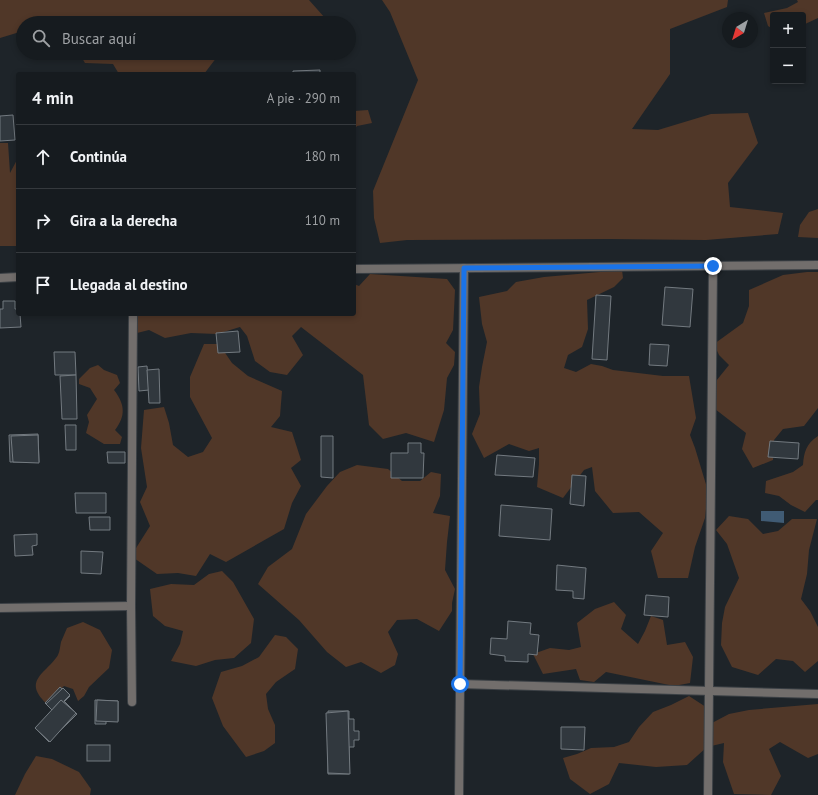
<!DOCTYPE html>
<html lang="es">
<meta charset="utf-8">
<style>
body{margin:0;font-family:"PT Sans",sans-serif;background:#1f2428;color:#f1f3f6}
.controls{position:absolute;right:12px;top:12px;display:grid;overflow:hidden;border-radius:4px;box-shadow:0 2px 6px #0003}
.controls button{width:36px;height:36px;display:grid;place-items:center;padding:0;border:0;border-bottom:1px solid #35393d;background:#161b1f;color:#f1f3f6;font:20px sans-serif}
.compass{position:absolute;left:722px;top:12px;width:36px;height:36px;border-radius:50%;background:#161b1f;box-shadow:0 2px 6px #0003;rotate:218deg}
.stop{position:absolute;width:12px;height:12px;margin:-9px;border:3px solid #1a73e8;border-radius:50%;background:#fff}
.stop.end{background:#1a73e8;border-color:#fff;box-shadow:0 1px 4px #0008}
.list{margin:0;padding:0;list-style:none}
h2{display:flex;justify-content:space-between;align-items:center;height:52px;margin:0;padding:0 16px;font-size:17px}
h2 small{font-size:13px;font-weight:400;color:#9ea1a4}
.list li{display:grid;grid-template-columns:26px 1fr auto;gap:12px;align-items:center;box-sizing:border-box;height:64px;padding:0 16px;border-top:1px solid #35393d}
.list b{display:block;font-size:15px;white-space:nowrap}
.list em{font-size:13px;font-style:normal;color:#9ea1a4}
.icon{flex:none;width:22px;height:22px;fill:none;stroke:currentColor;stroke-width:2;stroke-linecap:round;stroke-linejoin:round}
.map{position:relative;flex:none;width:818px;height:795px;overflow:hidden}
.search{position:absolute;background:#161b1f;box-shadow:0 2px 6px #0003;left:16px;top:16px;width:340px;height:44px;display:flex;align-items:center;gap:10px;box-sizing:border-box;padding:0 14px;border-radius:22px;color:#9ea1a4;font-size:15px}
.panel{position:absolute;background:#161b1f;box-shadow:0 2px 6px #0003;left:16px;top:72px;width:340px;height:244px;border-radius:4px}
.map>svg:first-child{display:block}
.green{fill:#503728}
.water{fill:#405b74}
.building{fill:#31383e;stroke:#737a80}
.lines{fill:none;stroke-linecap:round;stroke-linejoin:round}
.street-casing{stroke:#3b4045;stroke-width:10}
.street{stroke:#726e6c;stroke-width:8}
.route{stroke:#1a73e8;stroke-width:5}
</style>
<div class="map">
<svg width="818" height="795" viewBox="0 0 818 795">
<rect width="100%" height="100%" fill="#1e2429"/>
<g class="green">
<polygon points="0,0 309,0 325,18 322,23 23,23 23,31 0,38"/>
<polygon points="382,0 728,0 727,7 670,29 670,74 632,129 658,130 711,114 748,113 758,143 728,183 730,207 783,213 778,234 706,240 609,239 407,240 380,243 374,218 373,191 418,80 390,12"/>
<polygon points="797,0 818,0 818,18 803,25 803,15 773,15 773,29 768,26 764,13 787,8 798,2"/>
<polygon points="79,53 220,53 204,74 119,74 113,64 85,63"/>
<polygon points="368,110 372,123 357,126 354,130 354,111"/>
<polygon points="0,143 8,143 10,173 18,158 18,246 0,246"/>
<polygon points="818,209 818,238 798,237 800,225 809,212"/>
<polygon points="622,270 623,278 614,287 587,300 588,329 582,347 568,355 564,368 576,372 591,364 602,366 613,370 663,376 689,376 696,418 690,435 695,448 708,491 705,518 695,547 688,578 658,578 651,551 663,533 639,512 613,513 595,491 592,467 584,470 563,498 537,487 539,464 539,448 529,451 509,444 484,458 472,434 480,414 479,387 482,367 487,342 482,324 479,297 507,291 516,282 544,277"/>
<polygon points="807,272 818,272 818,408 804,426 783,429 774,440 773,460 753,468 742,449 746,433 715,409 712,386 729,365 719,355 714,344 743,323 749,306 749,290 783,275"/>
<polygon points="370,274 447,279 455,290 453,330 446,343 455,352 454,365 447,378 444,410 434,442 406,433 383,439 369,425 363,375 301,327 292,336 303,355 287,375 270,372 255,361 247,336 240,327 217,334 191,333 165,338 149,330 133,334 134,314 354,314 354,284 359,286"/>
<polygon points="204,344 219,344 232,363 248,376 282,391 280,416 271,427 292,432 301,460 291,468 301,486 292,503 284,529 226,562 210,554 196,576 178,573 157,574 131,556 150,526 140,502 147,487 141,448 144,410 164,407 169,423 173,445 188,457 203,452 212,438 190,397 190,377"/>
<path d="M98,365L104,370L117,375L120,383L114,390C125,404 126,416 115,430L122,437L120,444H104L86,433L89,422L87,415L97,399L90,388L79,384V379L90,368Z"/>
<path d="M818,436V500H816L805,512L791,505L779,496L765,493L766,481L793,472L803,465C804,452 806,444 818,436Z"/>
<polygon points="357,465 388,469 402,481 420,481 431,472 441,474 440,496 433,513 450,516 447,542 445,570 455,589 452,603 452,611 439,631 417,619 397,620 388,632 398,654 395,665 381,673 361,662 346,667 327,652 299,620 258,584 268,567 292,549 306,514 327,486 340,472"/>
<polygon points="729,516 748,519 763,534 778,531 792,519 817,519 809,550 807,574 801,599 810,611 818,627 818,661 805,672 793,661 776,659 758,675 732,667 721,645 722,623 725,607 739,578 727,544 716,530"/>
<polygon points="222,571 233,582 254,619 251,643 234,658 215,660 196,666 171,661 180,644 183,631 165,626 153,616 150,589 171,584 194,585 209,574"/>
<polygon points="614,602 626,615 621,629 638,644 645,631 651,616 663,620 667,645 685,642 693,657 690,683 674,686 606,672 594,682 580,680 576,669 543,674 533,654 550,648 569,650 581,647 577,623 595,609"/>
<path d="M83,622L100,630L112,650L109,668L89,687L84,696L78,701L73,689L64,686L46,703C22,680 47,673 58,655C60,651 60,646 61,642C63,637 65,633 67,628Z"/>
<polygon points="275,635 286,637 298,649 295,669 276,682 266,694 268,709 275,725 275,743 264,751 246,757 223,726 212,698 221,672 242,666 259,657"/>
<polygon points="689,696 709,709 710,724 729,714 749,710 818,704 818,754 808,758 780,742 769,749 781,776 771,795 734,794 723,762 724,743 707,747 687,765 656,767 619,763 609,784 590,794 570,779 563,758 577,754 591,748 614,747 629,742 639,727 653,712 671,705"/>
<polygon points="36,756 52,759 79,772 91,789 90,795 15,795 25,774"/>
</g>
<polygon class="water" points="761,511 784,511 784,523 761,521"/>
<g class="building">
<polygon points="320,70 320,74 293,74 293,71"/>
<polygon points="13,115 15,140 0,141 0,116"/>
<polygon points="665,287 693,289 690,327 662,325"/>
<polygon points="596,295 611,296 607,360 592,359"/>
<polygon points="3,301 15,301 15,309 18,309 18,314 20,314 21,327 0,328 0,309 3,309"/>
<polygon points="238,331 240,352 218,353 216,333"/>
<polygon points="650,344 669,345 667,366 649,365"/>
<polygon points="54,352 75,352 76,375 55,375"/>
<polygon points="147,366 149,390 139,391 138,367"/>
<polygon points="159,369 160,403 149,403 147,370"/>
<polygon points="76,375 77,419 62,419 60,376"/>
<polygon points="65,425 76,425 76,450 66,450"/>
<polygon points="38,434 39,462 10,462 9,435"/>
<polygon points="38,435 39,463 13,462 11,436"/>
<polygon points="321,436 333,436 333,478 321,477"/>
<polygon points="770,441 799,443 798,459 768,457"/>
<polygon points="408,443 421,443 421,453 424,453 423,478 391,478 391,453 408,453"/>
<polygon points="107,452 125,452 125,463 108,463"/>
<polygon points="497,455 535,458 533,477 495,475"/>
<polygon points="572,475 586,476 584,506 570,504"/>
<polygon points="75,493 106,493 106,513 76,513"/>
<polygon points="501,505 552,509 550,540 499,536"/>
<polygon points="89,517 110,517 110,530 90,530"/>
<polygon points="37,534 37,545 32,546 33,555 15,556 14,535"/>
<polygon points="81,551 103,552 101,574 81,573"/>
<polygon points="557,565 586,568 584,599 573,598 573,591 556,590"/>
<polygon points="646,595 669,597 668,617 644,615"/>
<polygon points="508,621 531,623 530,634 539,635 537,655 528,654 528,662 505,661 505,656 490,654 491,638 507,639"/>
<polygon points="60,687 70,696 64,702 61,699 52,710 45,703"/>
<polygon points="63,688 70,695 64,701 77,714 49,742 35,728 53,711 46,704"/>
<polygon points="61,700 71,709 63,719 52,710"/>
<polygon points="61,700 76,713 50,742 35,728"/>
<polygon points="95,700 118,701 118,721 106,721 106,724 95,724"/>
<polygon points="97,700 118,701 118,722 96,721"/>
<polygon points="328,711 349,711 349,719 354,719 354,731 359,731 359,740 354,740 354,747 349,747 349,774 328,774"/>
<polygon points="348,711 350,774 328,773 326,713"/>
<polygon points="561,727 585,727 584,750 561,749"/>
<rect x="87" y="745" width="23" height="16"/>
</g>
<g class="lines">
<g class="street-casing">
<g id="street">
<polyline points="354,269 818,265"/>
<polyline points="0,278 18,277"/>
<polyline points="0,608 131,606"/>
<polyline points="460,684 818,694"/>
<polyline points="132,702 131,606 133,314"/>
<polyline points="459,795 464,268"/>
<polyline points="708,795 713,266"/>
</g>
</g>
<use href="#street" class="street"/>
</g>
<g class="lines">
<polyline class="route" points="460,684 464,268 713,266"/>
</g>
</svg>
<div class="controls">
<button>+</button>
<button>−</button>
</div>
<svg class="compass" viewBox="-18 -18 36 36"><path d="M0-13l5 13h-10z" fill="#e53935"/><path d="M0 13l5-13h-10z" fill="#9ea1a4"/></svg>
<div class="stop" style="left:460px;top:684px"></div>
<div class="stop end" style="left:713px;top:266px"></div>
<div class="search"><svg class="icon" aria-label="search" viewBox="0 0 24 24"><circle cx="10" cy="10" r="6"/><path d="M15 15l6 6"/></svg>Buscar aquí</div>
<section class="panel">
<h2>4 min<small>A pie · 290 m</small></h2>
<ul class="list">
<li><svg class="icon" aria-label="ahead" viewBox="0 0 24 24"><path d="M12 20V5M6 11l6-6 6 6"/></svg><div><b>Continúa</b></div><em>180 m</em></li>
<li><svg class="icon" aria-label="right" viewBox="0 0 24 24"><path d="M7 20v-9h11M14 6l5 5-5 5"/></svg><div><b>Gira a la derecha</b></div><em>110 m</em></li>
<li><svg class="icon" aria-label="arrive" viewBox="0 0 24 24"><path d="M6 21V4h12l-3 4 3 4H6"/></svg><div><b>Llegada al destino</b></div></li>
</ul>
</section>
</div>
